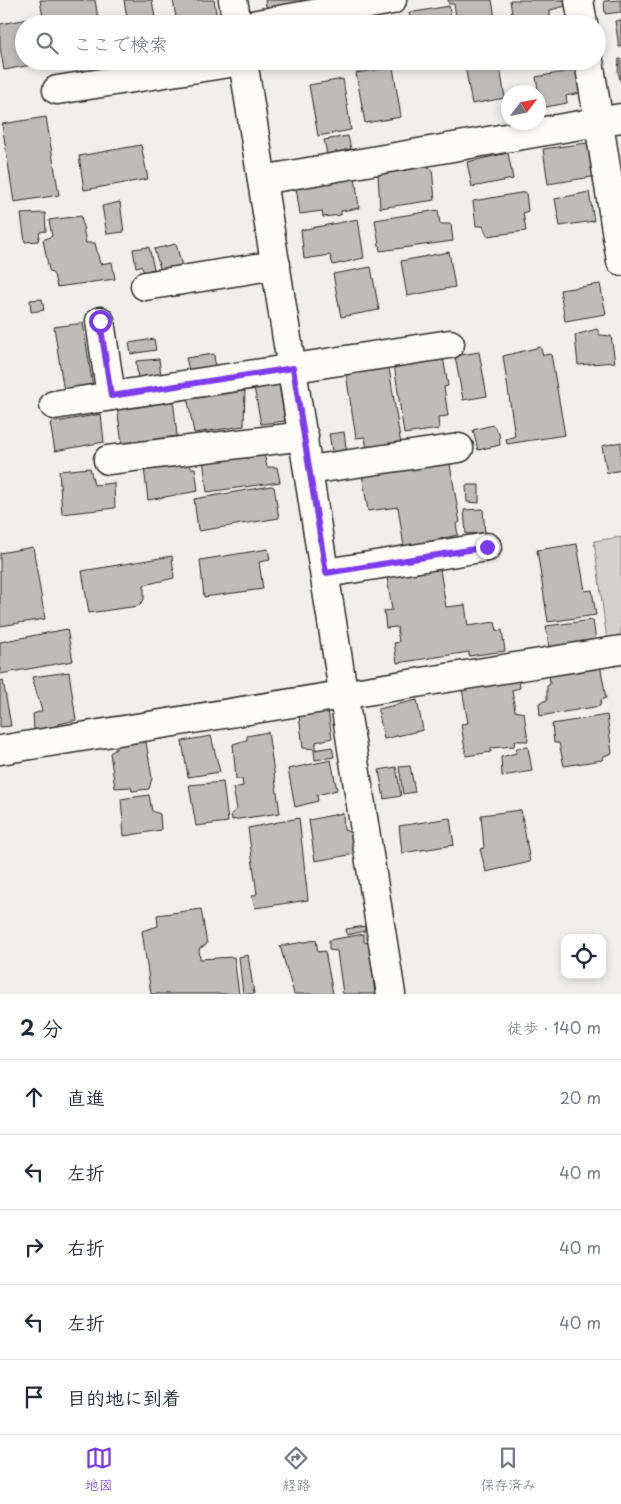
<!DOCTYPE html>
<html lang="ja">
<meta charset="utf-8">
<style>
body{margin:0;font-family:"Playpen Sans","Klee One",sans-serif;background:#f6f6f7;color:#1f2937}
.controls{position:absolute;right:15px;bottom:15px;display:grid;overflow:hidden;border-radius:10px;box-shadow:0 2px 8px #0003}
.controls button{width:45px;height:45px;display:grid;place-items:center;padding:0;border:0;border-bottom:1px solid #e0e1e3;background:#fff;color:#1f2937;font:25px sans-serif}
.compass{position:absolute;left:501px;top:85px;width:45px;height:45px;border-radius:50%;background:#fff;box-shadow:0 2px 8px #0003;rotate:58deg}
.stop{position:absolute;width:15px;height:15px;margin:-11px;border:4px solid #7c3aed;border-radius:50%;background:#fff}
.stop.end{background:#7c3aed;border-color:#fff;box-shadow:0 1px 5px #0008}
.list{margin:0;padding:0;list-style:none}
h2{display:flex;justify-content:space-between;align-items:center;height:65px;margin:0;padding:0 20px;font-size:21px}
h2 small{font-size:16px;font-weight:400;color:#747a83}
.list li{display:grid;grid-template-columns:32px 1fr auto;gap:15px;align-items:center;box-sizing:border-box;height:75px;padding:0 20px;border-top:1px solid #e0e1e3}
.list b{display:block;font-size:19px;white-space:nowrap}
.list em{font-size:16px;font-style:normal;color:#747a83}
.icon{flex:none;width:28px;height:28px;fill:none;stroke:currentColor;stroke-width:2;stroke-linecap:round;stroke-linejoin:round}
.map{position:relative;flex:none;width:621px;height:994px;overflow:hidden}
.search{position:absolute;background:#fff;box-shadow:0 2px 8px #0003;left:15px;right:15px;top:15px;height:55px;display:flex;align-items:center;gap:12px;box-sizing:border-box;padding:0 18px;border-radius:28px;color:#747a83;font-size:19px}
.sheet{height:440px;background:#fff}
nav{display:flex;justify-content:space-around;align-items:center;box-sizing:border-box;height:70px;border-top:1px solid #e0e1e3;background:#fff;font-size:14px;color:#747a83}
nav a{display:grid;justify-items:center;gap:2px}
nav .on{color:#7c3aed}
.map>svg:first-child{display:block}
.green{fill:#d3d2cf;stroke:#7f7e7d}
.building{fill:#bdbcb8;stroke:#2b2b2b}
.lines{fill:none;stroke-linecap:round;stroke-linejoin:round}
.street-casing{stroke:#2b2b2b;stroke-width:31}
.street{stroke:#fdfcf7;stroke-width:28}
.route{stroke:#7c3aed;stroke-width:6}
</style>
<div class="map">
<svg width="621" height="994" viewBox="0 0 621 994">
<rect width="100%" height="100%" fill="#f0efeb"/>
<filter id="ink" filterUnits="userSpaceOnUse"><feTurbulence type="fractalNoise" baseFrequency=".02" numOctaves="2"/><feDisplacementMap in="SourceGraphic" scale="10" xChannelSelector="R" yChannelSelector="G"/><feConvolveMatrix kernelMatrix="1 2 1 2 8 2 1 2 1" color-interpolation-filters="sRGB"/></filter>
<g filter="url(#ink)">
<polygon class="green" points="621,537 621,638 607,640 594,541"/>
<g class="building">
<polygon points="40,0 95,0 98,18 81,21 82,24 44,24"/>
<polygon points="124,0 152,0 156,24 128,24"/>
<polygon points="173,0 214,0 217,18 177,24"/>
<polygon points="265,0 324,0 267,11"/>
<polygon points="448,0 492,0 496,24 457,24 454,4 449,4"/>
<polygon points="510,0 565,0 566,6 550,10 550,18 513,22"/>
<polygon points="621,0 621,12 605,14 604,1"/>
<polygon points="449,6 452,24 411,24 409,13"/>
<polygon points="29,19 30,24 24,24 24,61 37,61 37,64 4,70 0,47 0,24"/>
<polygon points="398,19 398,24 368,24"/>
<polygon points="621,20 621,47 619,47 615,21"/>
<polygon points="619,59 621,59 621,83 618,72"/>
<polygon points="285,61 308,61 285,65"/>
<polygon points="464,61 499,61 505,98 472,104"/>
<polygon points="393,67 401,117 365,123 356,73"/>
<polygon points="581,69 584,92 566,96 567,103 541,108 536,77"/>
<polygon points="343,79 351,130 318,136 309,85"/>
<polygon points="46,117 59,195 14,202 2,124"/>
<polygon points="348,136 351,149 327,154 324,140"/>
<polygon points="587,143 595,148 598,176 548,184 543,149"/>
<polygon points="141,145 148,179 84,190 79,156"/>
<polygon points="508,153 513,179 472,187 467,162"/>
<polygon points="424,165 432,169 435,200 380,208 378,174"/>
<polygon points="355,176 359,208 341,211 341,215 323,217 322,211 300,214 296,188"/>
<polygon points="526,192 528,211 523,213 526,231 487,236 483,226 476,226 473,201"/>
<polygon points="589,192 594,221 560,226 555,199"/>
<polygon points="120,202 124,232 107,234 102,206"/>
<polygon points="438,210 440,224 451,224 453,241 380,251 375,220"/>
<polygon points="45,213 46,231 40,232 38,241 25,242 21,214"/>
<polygon points="81,216 86,243 95,243 100,264 112,262 115,279 57,287 54,275 49,270 43,240 52,236 49,220"/>
<polygon points="358,219 364,258 333,265 330,255 304,259 301,230"/>
<polygon points="176,244 182,266 161,271 154,249"/>
<polygon points="149,247 154,269 144,272 141,266 136,267 133,249"/>
<polygon points="449,252 455,287 407,296 401,261"/>
<polygon points="371,267 379,310 341,317 333,274"/>
<polygon points="600,284 606,314 565,321 560,290"/>
<polygon points="42,299 44,310 31,312 30,300"/>
<polygon points="83,323 93,388 64,392 54,327"/>
<polygon points="597,329 600,335 611,336 615,362 578,365 575,335"/>
<polygon points="154,339 156,350 131,354 129,343"/>
<polygon points="540,347 543,355 551,354 565,435 507,444 506,439 515,436 503,356"/>
<polygon points="479,352 487,396 463,400 455,356"/>
<polygon points="214,354 215,366 189,370 186,358"/>
<polygon points="443,357 448,386 444,387 448,416 438,417 439,429 404,434 394,364"/>
<polygon points="159,359 161,376 138,379 136,361"/>
<polygon points="389,368 401,445 367,450 365,437 356,438 346,374"/>
<polygon points="279,384 285,421 261,424 254,387"/>
<polygon points="245,389 244,426 194,433 187,396"/>
<polygon points="173,398 177,436 122,444 117,407"/>
<polygon points="101,414 104,442 55,451 50,423"/>
<polygon points="493,425 499,433 500,445 478,450 473,430"/>
<polygon points="344,432 347,455 333,457 329,434"/>
<polygon points="621,442 621,470 607,473 602,446"/>
<polygon points="263,449 267,467 277,467 280,482 207,492 203,458"/>
<polygon points="189,459 191,468 195,468 198,491 148,500 144,468"/>
<polygon points="449,459 460,522 456,524 458,535 404,547 398,507 368,511 362,474"/>
<polygon points="90,468 94,485 114,483 115,508 62,514 59,471"/>
<polygon points="466,485 479,485 479,503 467,502"/>
<polygon points="271,486 274,487 279,518 199,531 198,529 194,499"/>
<polygon points="483,509 485,533 466,534 464,510"/>
<polygon points="577,544 585,591 592,590 596,615 548,622 537,550"/>
<polygon points="33,547 45,619 0,626 0,553"/>
<polygon points="268,549 270,560 259,562 263,589 204,597 200,560"/>
<polygon points="172,556 174,578 144,585 144,600 138,606 89,613 82,571"/>
<polygon points="440,569 446,607 465,605 468,626 495,622 497,631 502,630 505,651 469,656 469,652 397,663 394,643 399,642 397,627 386,628 384,611 392,610 387,577"/>
<polygon points="593,620 596,641 549,647 546,626"/>
<polygon points="67,629 73,661 0,674 0,642"/>
<polygon points="600,664 606,698 601,700 600,706 540,716 539,703 547,700 547,686 550,684 549,671"/>
<polygon points="69,672 76,720 59,724 55,729 34,731 33,714 42,711 32,677"/>
<polygon points="3,680 11,726 0,727 0,681"/>
<polygon points="519,681 520,688 512,690 515,711 524,713 528,741 515,741 514,746 491,748 491,752 466,756 461,724 468,723 462,689"/>
<polygon points="417,700 423,730 384,739 378,709"/>
<polygon points="328,710 332,738 316,742 316,749 303,748 299,715"/>
<polygon points="607,715 612,753 604,756 602,760 564,766 559,743 554,743 552,724"/>
<polygon points="268,732 280,813 232,820 231,814 237,809 233,788 243,786 242,779 236,779 233,744 247,740 247,736"/>
<polygon points="211,736 220,772 188,777 182,741"/>
<polygon points="146,742 152,778 149,789 132,791 131,787 115,788 110,753 116,749 116,744"/>
<polygon points="332,747 334,757 315,760 314,750"/>
<polygon points="528,747 532,771 502,776 501,757 516,753 517,748"/>
<polygon points="331,760 337,790 317,795 318,801 295,807 288,769"/>
<polygon points="410,766 415,792 403,794 399,767"/>
<polygon points="396,767 401,796 384,799 379,770"/>
<polygon points="223,782 228,822 196,826 189,785"/>
<polygon points="149,795 152,811 160,814 161,830 124,836 121,799"/>
<polygon points="521,810 530,862 486,872 480,849 484,848 481,815"/>
<polygon points="343,813 344,830 350,832 355,854 315,861 309,820"/>
<polygon points="299,818 308,900 255,908 252,896 257,894 248,828"/>
<polygon points="450,818 454,845 402,853 399,826"/>
<polygon points="201,909 207,944 199,949 200,959 234,957 239,994 151,994 142,931 158,926 157,915"/>
<polygon points="365,926 365,931 347,935 346,929"/>
<polygon points="364,934 364,942 369,943 375,994 343,994 337,951 329,950 329,940"/>
<polygon points="316,940 318,952 325,951 333,994 294,994 280,946"/>
<polygon points="248,955 254,994 243,994 239,957"/>
</g>
<g class="lines">
<g class="street-casing">
<g id="street">
<polyline points="233,0 237,24"/>
<polyline points="579,0 583,24"/>
<polyline points="257,24 392,0"/>
<polyline points="243,61 391,994"/>
<polyline points="589,61 621,261"/>
<polyline points="57,90 242,61"/>
<polyline points="262,180 621,118"/>
<polyline points="145,286 276,265"/>
<polyline points="100,321 111,396"/>
<polyline points="54,405 450,344"/>
<polyline points="108,460 304,436"/>
<polyline points="309,470 459,448"/>
<polyline points="326,573 487,547"/>
<polyline points="0,750 621,650"/>
</g>
</g>
<use href="#street" class="street"/>
</g>
</g>
<g class="lines" filter="url(#ink)">
<polyline class="route" points="100,321 111,396 293,368 326,573 487,547"/>
</g>
</svg>
<div class="controls">
<button><svg class="icon" aria-label="locate" viewBox="0 0 24 24"><circle cx="12" cy="12" r="6"/><path d="M12 2v4M12 18v4M2 12h4M18 12h4"/></svg></button>
</div>
<svg class="compass" viewBox="-18 -18 36 36"><path d="M0-13l5 13h-10z" fill="#e53935"/><path d="M0 13l5-13h-10z" fill="#747a83"/></svg>
<div class="stop" style="left:100px;top:321px"></div>
<div class="stop end" style="left:487px;top:547px"></div>
<div class="search"><svg class="icon" aria-label="search" viewBox="0 0 24 24"><circle cx="10" cy="10" r="6"/><path d="M15 15l6 6"/></svg>ここで検索</div>
</div>
<section class="sheet">
<h2>2 分<small>徒歩 · 140 m</small></h2>
<ul class="list">
<li><svg class="icon" aria-label="ahead" viewBox="0 0 24 24"><path d="M12 20V5M6 11l6-6 6 6"/></svg><div><b>直進</b></div><em>20 m</em></li>
<li><svg class="icon" aria-label="left" viewBox="0 0 24 24"><path d="M17 20v-9H6M10 6l-5 5 5 5"/></svg><div><b>左折</b></div><em>40 m</em></li>
<li><svg class="icon" aria-label="right" viewBox="0 0 24 24"><path d="M7 20v-9h11M14 6l5 5-5 5"/></svg><div><b>右折</b></div><em>40 m</em></li>
<li><svg class="icon" aria-label="left" viewBox="0 0 24 24"><path d="M17 20v-9H6M10 6l-5 5 5 5"/></svg><div><b>左折</b></div><em>40 m</em></li>
<li><svg class="icon" aria-label="arrive" viewBox="0 0 24 24"><path d="M6 21V4h12l-3 4 3 4H6"/></svg><div><b>目的地に到着</b></div></li>
</ul>
</section>
<nav>
<a class="on"><svg class="icon" aria-label="map" viewBox="0 0 24 24"><path d="M3 6l6-2 6 2 6-2v14l-6 2-6-2-6 2zM9 4v14M15 6v14"/></svg>地図</a>
<a><svg class="icon" aria-label="directions" viewBox="0 0 24 24"><path d="M12 3l9 9-9 9-9-9zM9 14v-3h6M13 9l2 2-2 2"/></svg>経路</a>
<a><svg class="icon" aria-label="saved" viewBox="0 0 24 24"><path d="M7 4h10v16l-5-4-5 4z"/></svg>保存済み</a>
</nav>
